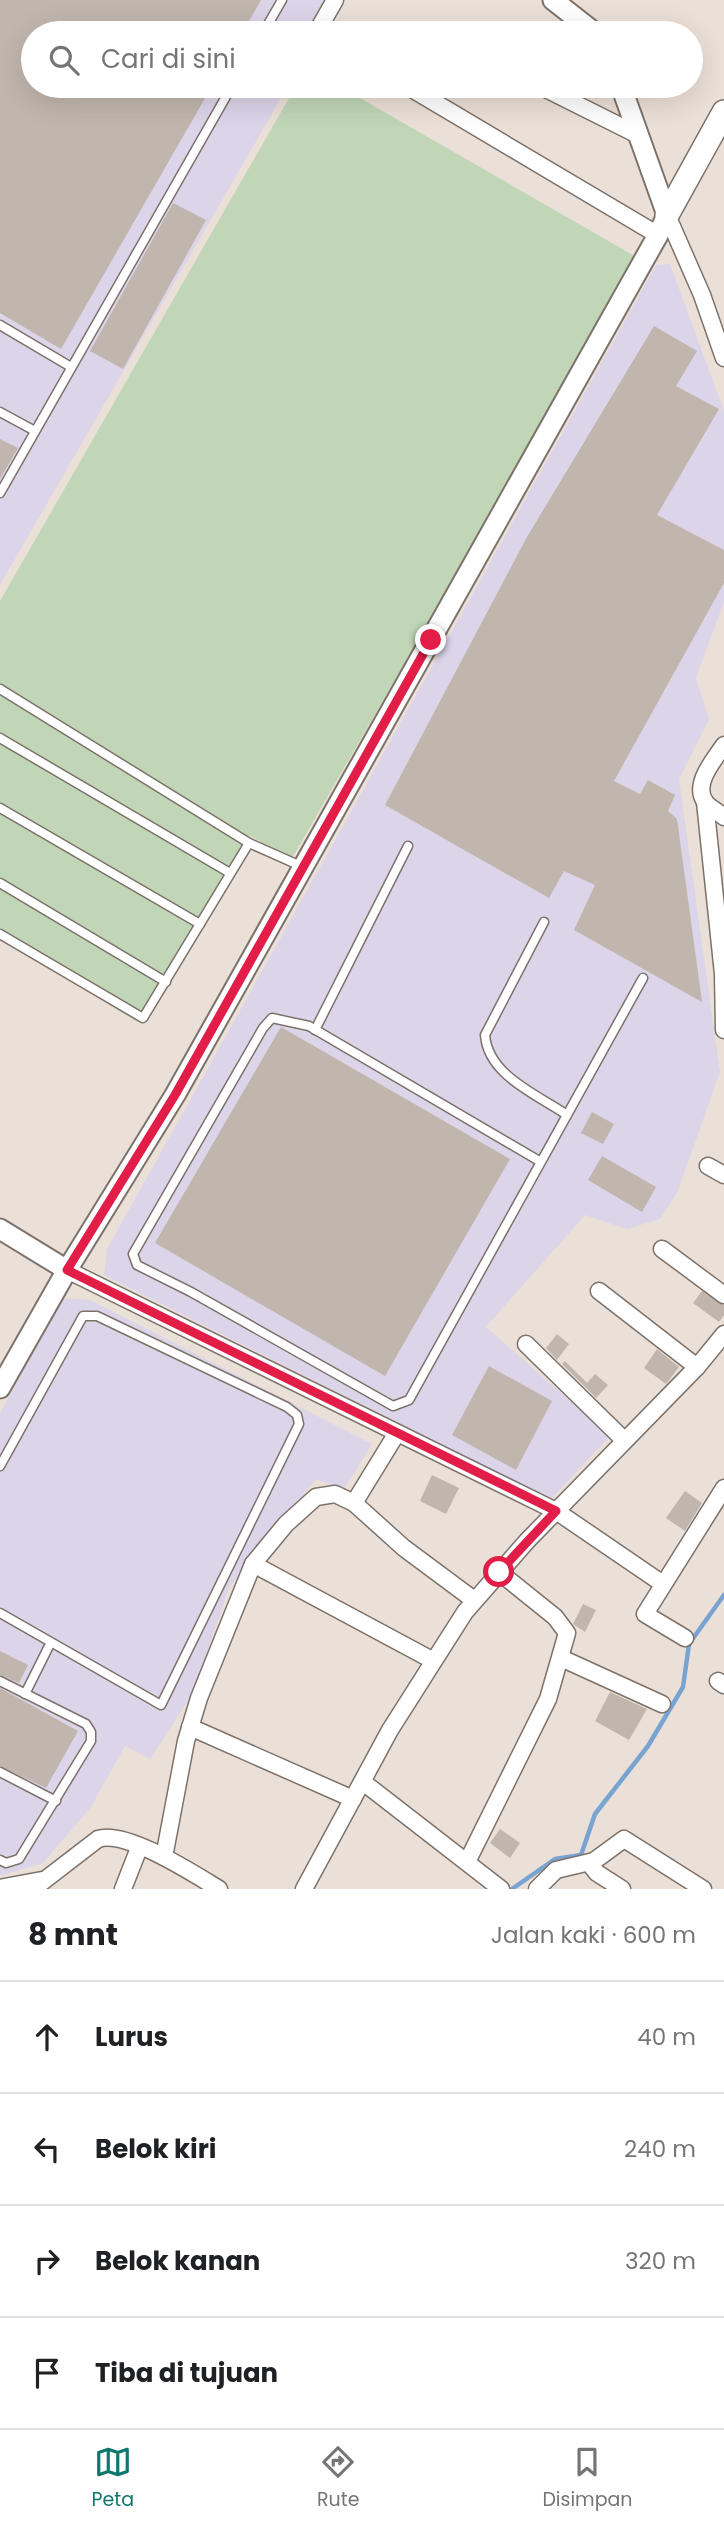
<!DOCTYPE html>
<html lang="id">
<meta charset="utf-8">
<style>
body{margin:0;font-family:Poppins,sans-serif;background:#f6f6f6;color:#202124}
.stop{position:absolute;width:21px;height:21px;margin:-16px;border:5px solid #e11d48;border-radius:50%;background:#fff}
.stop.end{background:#e11d48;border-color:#fff;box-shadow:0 2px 7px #0008}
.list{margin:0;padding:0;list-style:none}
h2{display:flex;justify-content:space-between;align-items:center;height:91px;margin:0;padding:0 28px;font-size:30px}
h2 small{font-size:23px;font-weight:400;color:#757577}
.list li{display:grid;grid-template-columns:46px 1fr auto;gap:21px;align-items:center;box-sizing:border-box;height:112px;padding:0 28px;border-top:2px solid #e0e0e0}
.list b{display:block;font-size:26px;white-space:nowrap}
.list em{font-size:23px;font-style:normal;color:#757577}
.icon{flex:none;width:38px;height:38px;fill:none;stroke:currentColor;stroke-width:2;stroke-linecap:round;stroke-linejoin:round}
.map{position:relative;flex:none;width:724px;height:1889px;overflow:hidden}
.search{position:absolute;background:#fff;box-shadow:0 7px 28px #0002;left:21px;right:21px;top:21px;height:77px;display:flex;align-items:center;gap:18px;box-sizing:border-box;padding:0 24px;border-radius:38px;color:#757577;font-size:26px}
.sheet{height:539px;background:#fff}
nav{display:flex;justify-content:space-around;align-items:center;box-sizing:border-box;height:98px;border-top:2px solid #e0e0e0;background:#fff;font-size:19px;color:#757577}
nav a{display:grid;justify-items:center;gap:4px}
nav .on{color:#0f766e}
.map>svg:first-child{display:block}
.industrial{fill:#dcd4e9}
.green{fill:#c0d6b7}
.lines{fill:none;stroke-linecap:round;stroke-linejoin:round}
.stream{stroke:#79a3d0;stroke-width:4.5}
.building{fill:#c0b6ad}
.service-casing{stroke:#7c726a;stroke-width:11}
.minor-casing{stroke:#7c726a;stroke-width:19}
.tertiary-casing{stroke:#7c726a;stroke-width:23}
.secondary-casing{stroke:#7c726a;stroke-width:26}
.service{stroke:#fff;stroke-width:8}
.minor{stroke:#fff;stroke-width:16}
.tertiary{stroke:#fff;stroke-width:19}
.secondary{stroke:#fff;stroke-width:23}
.route{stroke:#e11d48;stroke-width:9}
</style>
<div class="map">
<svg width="724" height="1889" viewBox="0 0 724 1889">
<rect width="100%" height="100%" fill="#ebe0d7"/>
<g class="industrial">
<polygon points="0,0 327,0 311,33 33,33 33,86 288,86 0,585"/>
<polygon points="670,264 724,411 724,602 696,678 709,719 679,779 720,1072 677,1193 660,1219 627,1229 585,1215 486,1327 610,1436 551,1499 104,1275 107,1249 656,265"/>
<polygon points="63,1298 90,1300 372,1444 343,1491 316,1479 229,1588 193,1693 150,1759 125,1746 91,1807 43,1863 0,1876 0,1413"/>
</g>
<polygon class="green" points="296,86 339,86 638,258 291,860 249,835 230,873 137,1022 0,936 0,601"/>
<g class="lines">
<polyline class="stream" points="512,1889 555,1859 581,1855 595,1814 648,1746 683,1687 689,1644 724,1595"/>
</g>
<g class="building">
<polygon points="0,0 261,0 242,33 33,33 33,86 212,86 61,349 0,313"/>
<polygon points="173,203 206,220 123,369 90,351"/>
<polygon points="654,326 697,351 676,386 719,409 657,515 724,550 724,583 614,781 640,794 648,780 675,795 668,811 677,819 702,1002 574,930 595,885 564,871 549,898 385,805 527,537"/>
<polygon points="0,439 18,448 0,479"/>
<polygon points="281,1027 510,1159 385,1376 155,1243"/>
<polygon points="592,1112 614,1124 603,1144 581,1133"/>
<polygon points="602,1156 656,1187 642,1212 588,1180"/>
<polygon points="702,1291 724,1305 724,1315 719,1322 693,1303"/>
<polygon points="557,1334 569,1344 557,1360 546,1348"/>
<polygon points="657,1349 679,1367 666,1384 644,1368"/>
<polygon points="565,1361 587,1383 595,1374 608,1385 596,1398 562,1364"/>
<polygon points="489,1366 552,1401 516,1470 452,1435"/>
<polygon points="432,1475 459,1488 446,1514 420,1501"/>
<polygon points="685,1491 702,1503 685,1531 666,1518"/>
<polygon points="583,1604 596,1610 585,1632 573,1624"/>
<polygon points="0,1651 28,1665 19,1683 0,1675"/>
<polygon points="0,1688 78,1731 46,1788 0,1766"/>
<polygon points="610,1692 647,1709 629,1740 595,1721"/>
<polygon points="500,1829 520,1843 510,1858 490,1843"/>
</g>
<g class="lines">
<g class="service-casing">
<g id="service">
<polyline points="263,33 282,0"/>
<polyline points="0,325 71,367"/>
<polyline points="0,412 35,431"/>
<polyline points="0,493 232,86"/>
<polyline points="0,689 249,843 303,867"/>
<polyline points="0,738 230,873"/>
<polyline points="0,808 200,924"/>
<polyline points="0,883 166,982"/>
<path d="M544,922L485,1035C488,1075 536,1094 567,1115"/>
<polyline points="0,934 143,1018 249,843"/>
<polyline points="315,1030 408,846"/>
<polyline points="541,1162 309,1026 272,1018 263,1028 133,1254 137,1265 191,1292 393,1406 409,1400 643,978"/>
<polyline points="0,1466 83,1316 97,1316 287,1407 297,1415 299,1424 161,1705 0,1613"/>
<polyline points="0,1681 86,1724 91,1732 91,1741 19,1859 6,1863 0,1860"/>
<polyline points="25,1694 50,1644"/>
<polyline points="0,1772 56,1801"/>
</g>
</g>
<g class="minor-casing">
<g id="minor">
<polyline points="320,33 319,28 335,0"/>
<polyline points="407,86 658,235"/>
<polyline points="540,86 640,136"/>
<polyline points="667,215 702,295 724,358"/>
<path d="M724,745C715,759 691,785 706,803C710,808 719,812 724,817"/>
<polyline points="705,802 723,974 724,1030"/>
<polyline points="708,1166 724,1175"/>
<polyline points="662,1249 724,1295"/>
<polyline points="67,1270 556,1511 663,1584"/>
<polyline points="599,1291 697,1367"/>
<polyline points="526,1344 624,1440"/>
<polyline points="354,1503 404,1548 474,1600"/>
<polyline points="253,1564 432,1660"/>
<polyline points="685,1638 645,1614 724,1488"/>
<polyline points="561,1658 662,1704"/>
<polyline points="718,1681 724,1685"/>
<polyline points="190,1727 353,1799"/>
<polyline points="363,1782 501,1889"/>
<polyline points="164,1857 186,1741 199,1698 253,1564 286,1524 316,1497 335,1494 354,1503 397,1433"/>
<polyline points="467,1862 548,1699 567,1633 555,1617 499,1572"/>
<polyline points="589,1863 597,1873 622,1889"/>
<polyline points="0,1888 42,1880"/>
<path d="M33,1889L98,1839C125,1829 194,1874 219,1889"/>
<polyline points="123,1889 139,1848"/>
<polyline points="304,1889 390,1730 465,1612 527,1541 697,1367 724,1334"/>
<polyline points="537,1889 556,1870 594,1861 624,1839 703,1889"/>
</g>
</g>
<g class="tertiary-casing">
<g id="tertiary">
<polyline points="553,0 595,33"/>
<polyline points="0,1229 67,1270"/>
<polyline points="0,1388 67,1270 175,1095 658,235 667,215 621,86"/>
</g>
</g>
<g class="secondary-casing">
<polyline id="secondary" points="667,215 724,112"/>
</g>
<use href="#service" class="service"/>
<use href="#minor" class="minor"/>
<use href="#tertiary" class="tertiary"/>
<use href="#secondary" class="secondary"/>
</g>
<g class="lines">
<polyline class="route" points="431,640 175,1095 67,1270 556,1511 499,1572"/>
</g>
</svg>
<div class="stop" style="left:499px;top:1572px"></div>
<div class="stop end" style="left:431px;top:640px"></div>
<div class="search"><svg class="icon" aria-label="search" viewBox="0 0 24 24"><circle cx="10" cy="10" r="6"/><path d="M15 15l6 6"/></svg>Cari di sini</div>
</div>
<section class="sheet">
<h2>8 mnt<small>Jalan kaki · 600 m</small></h2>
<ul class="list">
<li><svg class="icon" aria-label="ahead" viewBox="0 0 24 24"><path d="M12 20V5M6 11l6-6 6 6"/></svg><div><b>Lurus</b></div><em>40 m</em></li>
<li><svg class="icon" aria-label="left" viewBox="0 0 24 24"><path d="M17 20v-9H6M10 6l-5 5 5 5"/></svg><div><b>Belok kiri</b></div><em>240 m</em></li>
<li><svg class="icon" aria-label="right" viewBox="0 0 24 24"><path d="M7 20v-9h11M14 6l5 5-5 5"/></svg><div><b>Belok kanan</b></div><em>320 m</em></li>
<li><svg class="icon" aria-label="arrive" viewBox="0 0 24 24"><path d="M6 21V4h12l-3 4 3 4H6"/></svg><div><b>Tiba di tujuan</b></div></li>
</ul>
</section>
<nav>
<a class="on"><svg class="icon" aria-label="map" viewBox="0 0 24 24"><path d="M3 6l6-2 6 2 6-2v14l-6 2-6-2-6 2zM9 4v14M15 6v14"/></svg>Peta</a>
<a><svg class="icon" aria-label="directions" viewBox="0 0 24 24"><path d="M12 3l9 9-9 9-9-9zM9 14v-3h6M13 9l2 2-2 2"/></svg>Rute</a>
<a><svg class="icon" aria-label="saved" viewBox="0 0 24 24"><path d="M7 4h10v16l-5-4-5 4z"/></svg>Disimpan</a>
</nav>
